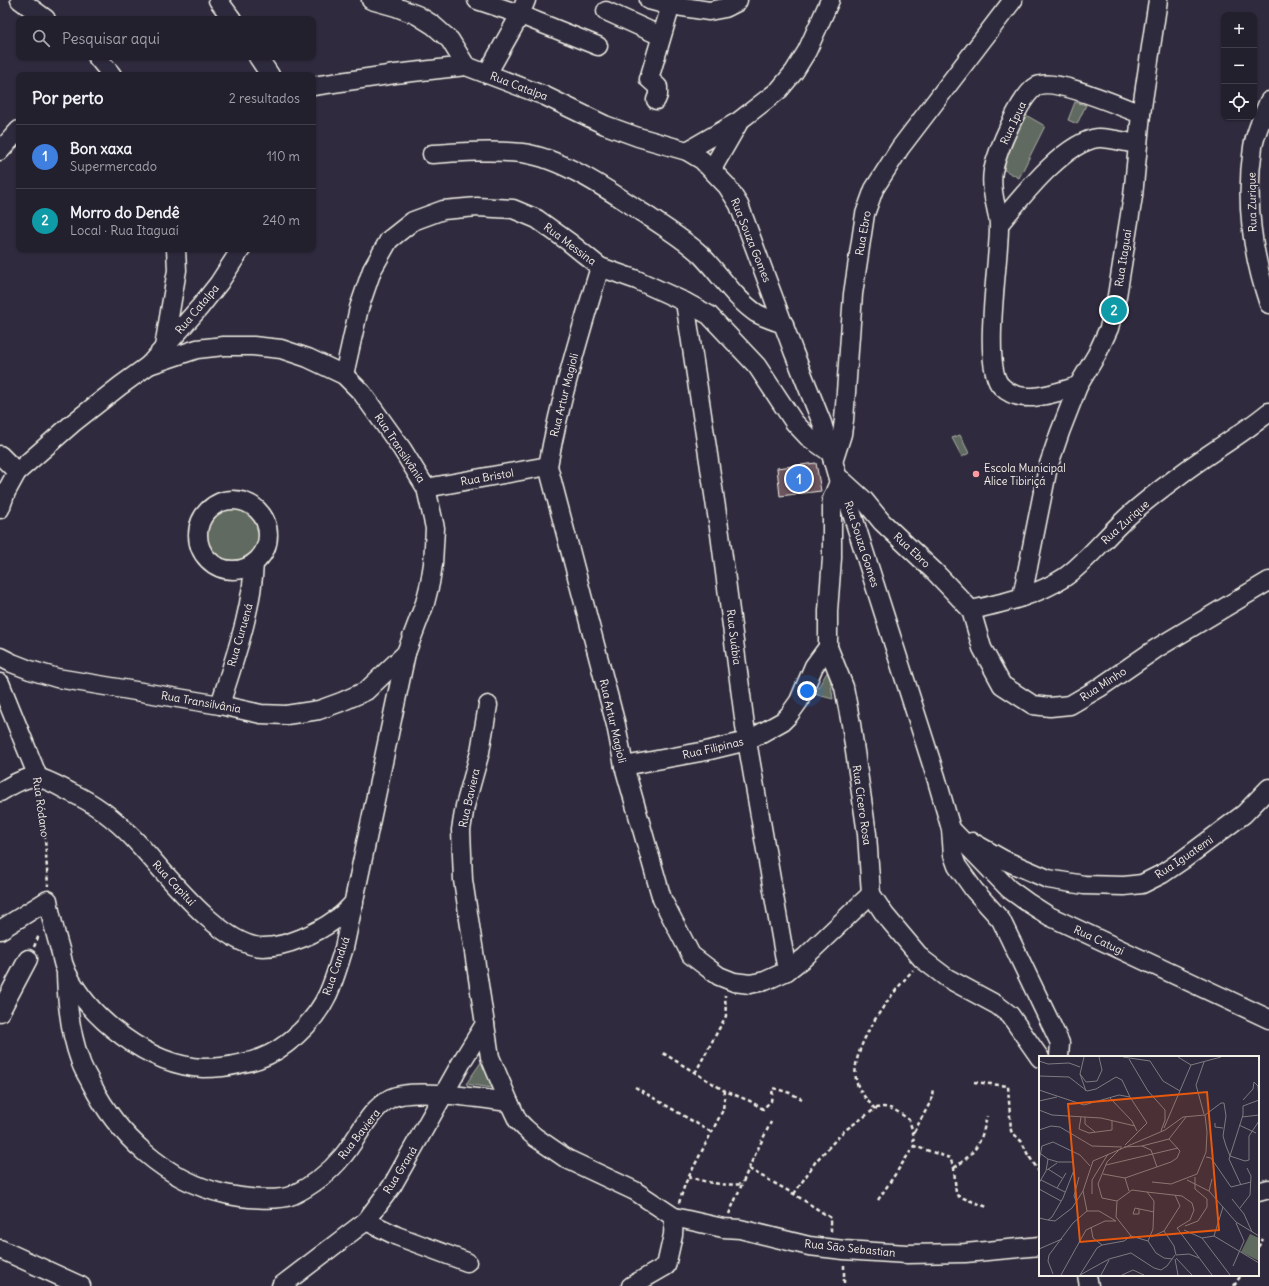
<!DOCTYPE html>
<html lang="pt">
<meta charset="utf-8">
<style>
body{margin:0;font-family:Delius,sans-serif;background:#2f2d3a;color:#f1f3f6}
.controls{position:absolute;right:12px;top:12px;display:grid;overflow:hidden;border-radius:8px;box-shadow:0 1px 3px #0004}
.controls button{width:36px;height:36px;display:grid;place-items:center;padding:0;border:0;border-bottom:1px solid #403e4a;background:#23202e;color:#f1f3f6;font:20px sans-serif}
.you{position:absolute;left:807px;top:691px;width:14px;height:14px;margin:-10px;border:3px solid #fff;border-radius:50%;background:#1a73e8;box-shadow:0 0 0 6px #1a73e833}
.badge{display:grid;place-items:center;width:26px;height:26px;border-radius:50%;background:#ff9aa2;color:#fff;font-size:13px;font-weight:700}
.pin{position:absolute;translate:-50% -50%;border:2px solid #fff;box-shadow:0 1px 4px #0006}
.list{margin:0;padding:0;list-style:none}
h2{display:flex;justify-content:space-between;align-items:center;height:52px;margin:0;padding:0 16px;font-size:17px}
h2 small{font-size:13px;font-weight:400;color:#a3a3aa}
.list li{display:grid;grid-template-columns:26px 1fr auto;gap:12px;align-items:center;box-sizing:border-box;height:64px;padding:0 16px;border-top:1px solid #403e4a}
.list b{display:block;font-size:15px;white-space:nowrap}
.list p{margin:0;font-size:13px;white-space:nowrap;color:#a3a3aa}
.list em{font-size:13px;font-style:normal;color:#a3a3aa}
.icon{flex:none;width:22px;height:22px;fill:none;stroke:currentColor;stroke-width:2;stroke-linecap:round;stroke-linejoin:round}
.map{position:relative;flex:none;width:1269px;height:1286px;overflow:hidden}
.search{position:absolute;background:#23202e;box-shadow:0 1px 3px #0004;left:16px;top:16px;width:300px;height:44px;display:flex;align-items:center;gap:10px;box-sizing:border-box;padding:0 14px;border-radius:8px;color:#a3a3aa;font-size:15px}
.panel{position:absolute;background:#23202e;box-shadow:0 1px 3px #0004;left:16px;top:72px;width:300px;height:180px;border-radius:8px}
.map>svg:first-child{display:block}
.green{fill:#606b60;stroke:#aaaea4}
.building{fill:#6c555e;stroke:#f4f1e8}
.lines{fill:none;stroke-linecap:round;stroke-linejoin:round}
.minor-casing{stroke:#f4f1e8;stroke-width:21}
.path{stroke:#f4f1e8;stroke-width:2.5;stroke-dasharray:4 3;stroke-linecap:butt}
.minor{stroke:#2f2a3d;stroke-width:18}
.poi-dot{fill:#ff9aa2;stroke:#2f2a3d;stroke-width:1.5}
.labels{text-anchor:middle;dominant-baseline:central;stroke-width:3.5;stroke-linejoin:round;paint-order:stroke}
.street-label{font-size:11px;fill:#f4f1e8;stroke:#2f2a3d}
.poi-label{font-size:11px;fill:#f4f1e8;stroke:#2f2a3d;text-anchor:start}
.inset-road{fill:none;stroke:#7e7a81;stroke-width:1}
.view{fill:#e8590c;fill-opacity:0.15;stroke:#e8590c;stroke-width:2}
.inset-edge{fill:none;stroke:#f4f1e8;stroke-width:2}
</style>
<div class="map">
<svg width="1269" height="1286" viewBox="0 0 1269 1286">
<rect width="100%" height="100%" fill="#2f2a3d"/>
<filter id="ink" filterUnits="userSpaceOnUse"><feTurbulence type="fractalNoise" baseFrequency=".025" numOctaves="2"/><feDisplacementMap in="SourceGraphic" scale="8" xChannelSelector="R" yChannelSelector="G"/><feConvolveMatrix kernelMatrix="1 2 1 2 8 2 1 2 1" color-interpolation-filters="sRGB"/></filter>
<g filter="url(#ink)">
<g class="green">
<polygon points="1075,102 1086,105 1077,124 1068,120"/>
<polygon points="1024,114 1045,126 1019,178 999,167"/>
<polygon points="960,435 969,453 962,457 952,438"/>
<circle cx="233" cy="534" r="32"/>
<polygon points="829,669 833,699 814,694"/>
<polygon points="486,1055 493,1088 466,1084"/>
</g>
<polygon class="building" points="816,463 821,491 780,496 777,468"/>
<g class="lines">
<g class="minor-casing">
<g id="minor">
<polyline points="20,0 46,19"/>
<polyline points="218,0 232,19"/>
<polyline points="371,0 396,7 417,15 433,25 450,40 466,66"/>
<polyline points="477,0 513,12 598,46"/>
<polyline points="649,0 664,4 709,11 725,8 737,2 738,0"/>
<polyline points="606,11 661,36"/>
<polyline points="97,57 112,75"/>
<polyline points="258,57 270,75"/>
<polyline points="487,74 520,15 526,0"/>
<polyline points="313,86 395,74 466,66 545,96 605,125 638,137 687,151 702,160 727,186 739,205 794,353 822,423 839,482 848,501 936,777 951,829 953,855 957,866 974,890 1001,920 1060,1043 1059,1057"/>
<polyline points="656,100 658,95 658,87 649,79 671,5"/>
<path d="M1269,101C1264,113 1255,134 1253,147C1245,200 1252,254 1269,304"/>
<polyline points="0,151 19,130"/>
<polyline points="687,151 739,121 779,90 794,72 807,51 830,0"/>
<path d="M432,154C462,152 492,150 522,153C562,158 610,191 643,213C661,225 685,240 700,254C719,273 734,298 756,313C765,318 775,321 784,324"/>
<polyline points="712,169 739,122"/>
<path d="M1000,223C1021,198 1064,142 1098,138C1107,137 1128,143 1138,144"/>
<path d="M600,267C580,333 560,399 548,466L616,725L624,766L662,899L691,955L708,968L719,976L734,982L750,984L765,981L787,971L805,957L871,894"/>
<polyline points="685,302 720,534 747,741 787,971"/>
<polyline points="164,347 177,270 176,249"/>
<polyline points="149,365 200,307 219,283 241,249"/>
<polyline points="344,375 359,308 372,270 389,240 413,221 443,210 477,207 513,209 537,219 569,242 600,267 637,280 685,302 709,315 757,366 794,422 808,437 831,453"/>
<path d="M1078,386C1054,393 1021,407 1001,386C981,366 1000,256 999,225C999,219 997,213 996,207C993,195 991,183 993,171C997,152 1020,95 1037,86C1055,77 1121,107 1141,114"/>
<polyline points="0,455 17,472"/>
<polyline points="833,462 842,434 844,420 853,294 865,214 874,189 900,148 1013,0"/>
<polyline points="842,480 864,500 882,522 935,572 971,610 982,648 1002,685 1033,705 1050,707 1070,705 1099,688 1157,648 1269,581"/>
<polyline points="839,482 832,499 832,558 828,611 828,647 844,687 851,724 867,834 871,894 885,915 922,959 947,978 997,1005 1010,1015 1040,1058"/>
<polyline points="426,488 548,466"/>
<circle cx="233" cy="535" r="35"/>
<polyline points="0,509 6,492 17,472 73,423 120,386 149,365 197,349 224,346 253,346 281,349 308,358 344,375 362,393 402,449 426,488 435,528 433,564 430,583 425,603 406,653 366,691 341,702 319,710 286,715 261,714 220,705 57,678 30,670 12,663 0,657"/>
<polyline points="1022,597 1048,467 1060,432 1078,386 1097,354 1109,328 1117,296 1133,196 1141,114 1158,0"/>
<path d="M971,610C1003,603 1036,596 1065,577C1084,564 1104,539 1121,523C1138,506 1161,489 1180,475C1209,453 1241,435 1269,412"/>
<polyline points="0,683 38,777"/>
<path d="M220,705C234,659 252,612 254,563"/>
<polyline points="488,705 480,752 465,806 461,830 463,880 490,1057 509,1102 518,1121 525,1128 535,1137 567,1159 635,1191 674,1217 723,1228 740,1229 809,1246 844,1250 907,1254 965,1253 1040,1246"/>
<polyline points="624,766 706,751 747,741 783,721 789,715 799,701 814,666 828,647"/>
<path d="M0,792C10,786 27,775 39,778C49,780 60,787 70,792C94,803 115,819 133,838C162,868 220,947 263,947C287,947 317,933 336,919C343,915 348,908 354,903"/>
<polyline points="951,829 1009,889 1027,902 1049,916 1269,1019"/>
<polyline points="972,842 1004,860 1048,879 1084,885 1124,886 1142,884 1162,874 1184,859 1244,814 1269,788"/>
<path d="M0,930L48,900C51,918 56,936 61,953C62,960 64,967 67,973C91,1020 149,1065 203,1068C215,1068 227,1067 239,1064C256,1061 272,1055 286,1044C303,1031 319,1013 328,994C335,979 339,963 344,948L406,653"/>
<path d="M66,975C67,1004 70,1033 80,1060C82,1068 87,1075 91,1083C117,1135 166,1181 225,1194C241,1198 277,1202 293,1195C311,1186 329,1173 342,1157C358,1139 368,1110 391,1098C413,1087 483,1099 509,1102"/>
<polyline points="0,1012 28,959"/>
<polyline points="1258,1192 1269,1189"/>
<polyline points="366,1221 397,1236 467,1262"/>
<polyline points="0,1249 81,1286"/>
<polyline points="1087,1275 1089,1286"/>
<polyline points="281,1286 366,1221 392,1186 464,1058 485,1024"/>
<polyline points="631,1286 666,1266 673,1235 674,1217"/>
</g>
</g>
<g class="path">
<polyline points="40,793 45,838 48,886"/>
<polyline points="34,947 39,935"/>
<polyline points="663,1053 725,1091"/>
<polyline points="695,1073 726,1016 725,995"/>
<polyline points="974,1082 1008,1086 1011,1131 1022,1142 1027,1153 1040,1173"/>
<polyline points="635,1087 711,1132"/>
<path d="M875,1109C869,1102 862,1095 858,1086C844,1053 891,994 913,970"/>
<polyline points="914,1132 931,1101 933,1089"/>
<path d="M954,1168C977,1151 981,1144 987,1116"/>
<polyline points="749,1169 794,1194 831,1218 831,1233"/>
<path d="M689,1179L690,1177C708,1183 724,1186 743,1184"/>
<path d="M794,1194L816,1161L844,1131L875,1109C887,1103 899,1112 909,1120L913,1132L914,1146L950,1158L954,1168L956,1194L958,1196L987,1207"/>
<polyline points="878,1200 914,1146"/>
<polyline points="679,1203 685,1184 723,1110 725,1091 750,1101 763,1109 771,1101 773,1088 790,1093 802,1099"/>
<polyline points="729,1214 752,1161 771,1122"/>
<polyline points="1258,1247 1263,1239"/>
<polyline points="844,1265 844,1286"/>
<polyline points="1234,1286 1241,1275"/>
</g>
<use href="#minor" class="minor"/>
</g>
</g>
<circle class="poi-dot" cx="976" cy="474" r="4"/>
<g class="labels">
<g class="street-label">
<text transform="translate(519 86) rotate(21)">Rua Catalpa</text>
<text transform="translate(1013 123) rotate(-65)">Rua Ipua</text>
<text transform="translate(1252 202) rotate(-91)">Rua Zurique</text>
<text transform="translate(863 233) rotate(-80)">Rua Ebro</text>
<text transform="translate(751 240) rotate(68)">Rua Souza Gomes</text>
<text transform="translate(570 244) rotate(37)">Rua Messina</text>
<text transform="translate(1123 258) rotate(-81)">Rua Itaguaí</text>
<text transform="translate(197 309) rotate(-50)">Rua Catalpa</text>
<text transform="translate(564 395) rotate(-76)">Rua Artur Magioli</text>
<text transform="translate(400 448) rotate(56)">Rua Transilvânia</text>
<text transform="translate(487 477) rotate(-10)">Rua Bristol</text>
<text transform="translate(1125 522) rotate(-42)">Rua Zurique</text>
<text transform="translate(862 544) rotate(72)">Rua Souza Gomes</text>
<text transform="translate(912 550) rotate(43)">Rua Ebro</text>
<text transform="translate(240 635) rotate(-74)">Rua Curuená</text>
<text transform="translate(734 637) rotate(83)">Rua Suábia</text>
<text transform="translate(1103 684) rotate(-33)">Rua Minho</text>
<text transform="translate(201 702) rotate(10)">Rua Transilvânia</text>
<text transform="translate(613 721) rotate(77)">Rua Artur Magioli</text>
<text transform="translate(713 748) rotate(-13)">Rua Filipinas</text>
<text transform="translate(469 798) rotate(-77)">Rua Baviera</text>
<text transform="translate(862 805) rotate(82)">Rua Cícero Rosa</text>
<text transform="translate(41 807) rotate(82)">Rua Ródano</text>
<text transform="translate(1184 857) rotate(-34)">Rua Iguatemi</text>
<text transform="translate(174 883) rotate(47)">Rua Capituí</text>
<text transform="translate(1099 940) rotate(25)">Rua Catugi</text>
<text transform="translate(336 966) rotate(-71)">Rua Canduá</text>
<text transform="translate(359 1134) rotate(-52)">Rua Baviera</text>
<text transform="translate(400 1170) rotate(-58)">Rua Graná</text>
<text transform="translate(850 1248) rotate(6)">Rua São Sebastian</text>
</g>
<g class="poi-label">
<text x="984" y="468">Escola Municipal<tspan x="984" dy="13">Alice Tibiriçá</tspan></text>
</g>
</g>
<g transform="translate(1039 1056)">
<rect width="220" height="220" fill="#2f2a3d"/>
<path d="M211,178L220,182V205L202,196Z" fill="#606b60"/>
<path class="inset-road" d="M45,1L41,18L47,35M84,1L111,5L124,25L141,35M139,1L152,9L182,1M90,3L109,35L126,54V64L122,75M0,5L9,8L30,7L41,11M165,6L157,29L165,58M41,18L47,26L58,25L63,14L60,1M0,20L30,21L48,35L57,33L77,21L83,24L91,41M0,34L45,49L80,39L91,41L108,67L86,89M71,42L93,65L98,75M204,44L214,33L215,26L219,30L220,44M0,45L18,41M0,54L13,59L62,62L96,70M166,59L182,47H185L187,60L184,80L187,90L191,100L206,105L210,104V80L220,65M42,61L40,73L50,77L73,74V65M46,61V68L56,76M203,61L220,59M176,67V71L184,72M200,69L217,77M125,72L152,9M0,74L12,70L21,71L53,90L83,91M103,90L112,94L118,111M85,91L103,90L130,83L147,61M167,101L172,102L192,131L212,126M0,105L3,90L14,86L41,99L51,110M67,109L139,92M9,113L23,122M8,114L18,107M64,118L86,122L132,106L138,102L141,95L130,83M86,122L90,135M2,124L26,136M148,124L170,135L197,166L220,180M0,127L7,115L9,103L2,98M202,129L190,103L204,59V50L220,44M18,132L27,117M0,133L22,145M93,134L108,136L115,145L114,173L109,185L92,180L77,161L78,145ZM170,135L173,123M108,136L143,140L153,147L155,154L151,164L138,172L173,219M53,138V124L69,98M136,139L141,150L125,175L135,190L137,199M193,143L205,158L213,176M37,145L35,140L40,121M78,145L63,142L59,128L68,106L82,92M201,152L211,139L212,120L208,112M100,153V158H94L96,152L115,156M48,155L44,135L54,105L126,74L144,61L166,59L168,76L167,96L158,118L132,128L113,126M48,155H60L77,165M0,162L9,164L13,161L24,142L35,114L34,106H19L9,103M9,164L16,165L33,152L44,135M146,170L159,165L168,151V143L156,133V121M52,171L54,182L63,189M145,174L163,182L175,180M175,180L220,207M175,180L184,151M112,181L125,175M163,182L191,219M109,185L117,197L125,202L133,203M0,193L23,183M137,199L150,198L160,202M137,202L153,219M136,203L139,219M194,210L205,185L197,167M14,218L9,205L10,199L34,167L48,155M22,219L47,174L66,165H77M41,219L70,203L92,197L115,212L122,214L128,210L136,199M41,219L58,192L63,189L85,185L92,180M62,219L70,204M83,219L94,214L105,219"/>
<path class="view" d="M168,36L180,174L41,186L29,48Z"/>
<rect width="220" height="220" class="inset-edge"/>
</g>
</svg>
<div class="controls">
<button>+</button>
<button>−</button>
<button><svg class="icon" aria-label="locate" viewBox="0 0 24 24"><circle cx="12" cy="12" r="6"/><path d="M12 2v4M12 18v4M2 12h4M18 12h4"/></svg></button>
</div>
<div class="you"></div>
<div class="pin badge" style="left:799px;top:479px;background:#3f7fe0">1</div>
<div class="pin badge" style="left:1114px;top:310px;background:#0f9aa8">2</div>
<div class="search"><svg class="icon" aria-label="search" viewBox="0 0 24 24"><circle cx="10" cy="10" r="6"/><path d="M15 15l6 6"/></svg>Pesquisar aqui</div>
<section class="panel">
<h2>Por perto<small>2 resultados</small></h2>
<ul class="list">
<li><span class="badge" style="background:#3f7fe0">1</span><div><b>Bon xaxa</b><p>Supermercado</p></div><em>110 m</em></li>
<li><span class="badge" style="background:#0f9aa8">2</span><div><b>Morro do Dendê</b><p>Local · Rua Itaguaí</p></div><em>240 m</em></li>
</ul>
</section>
</div>
